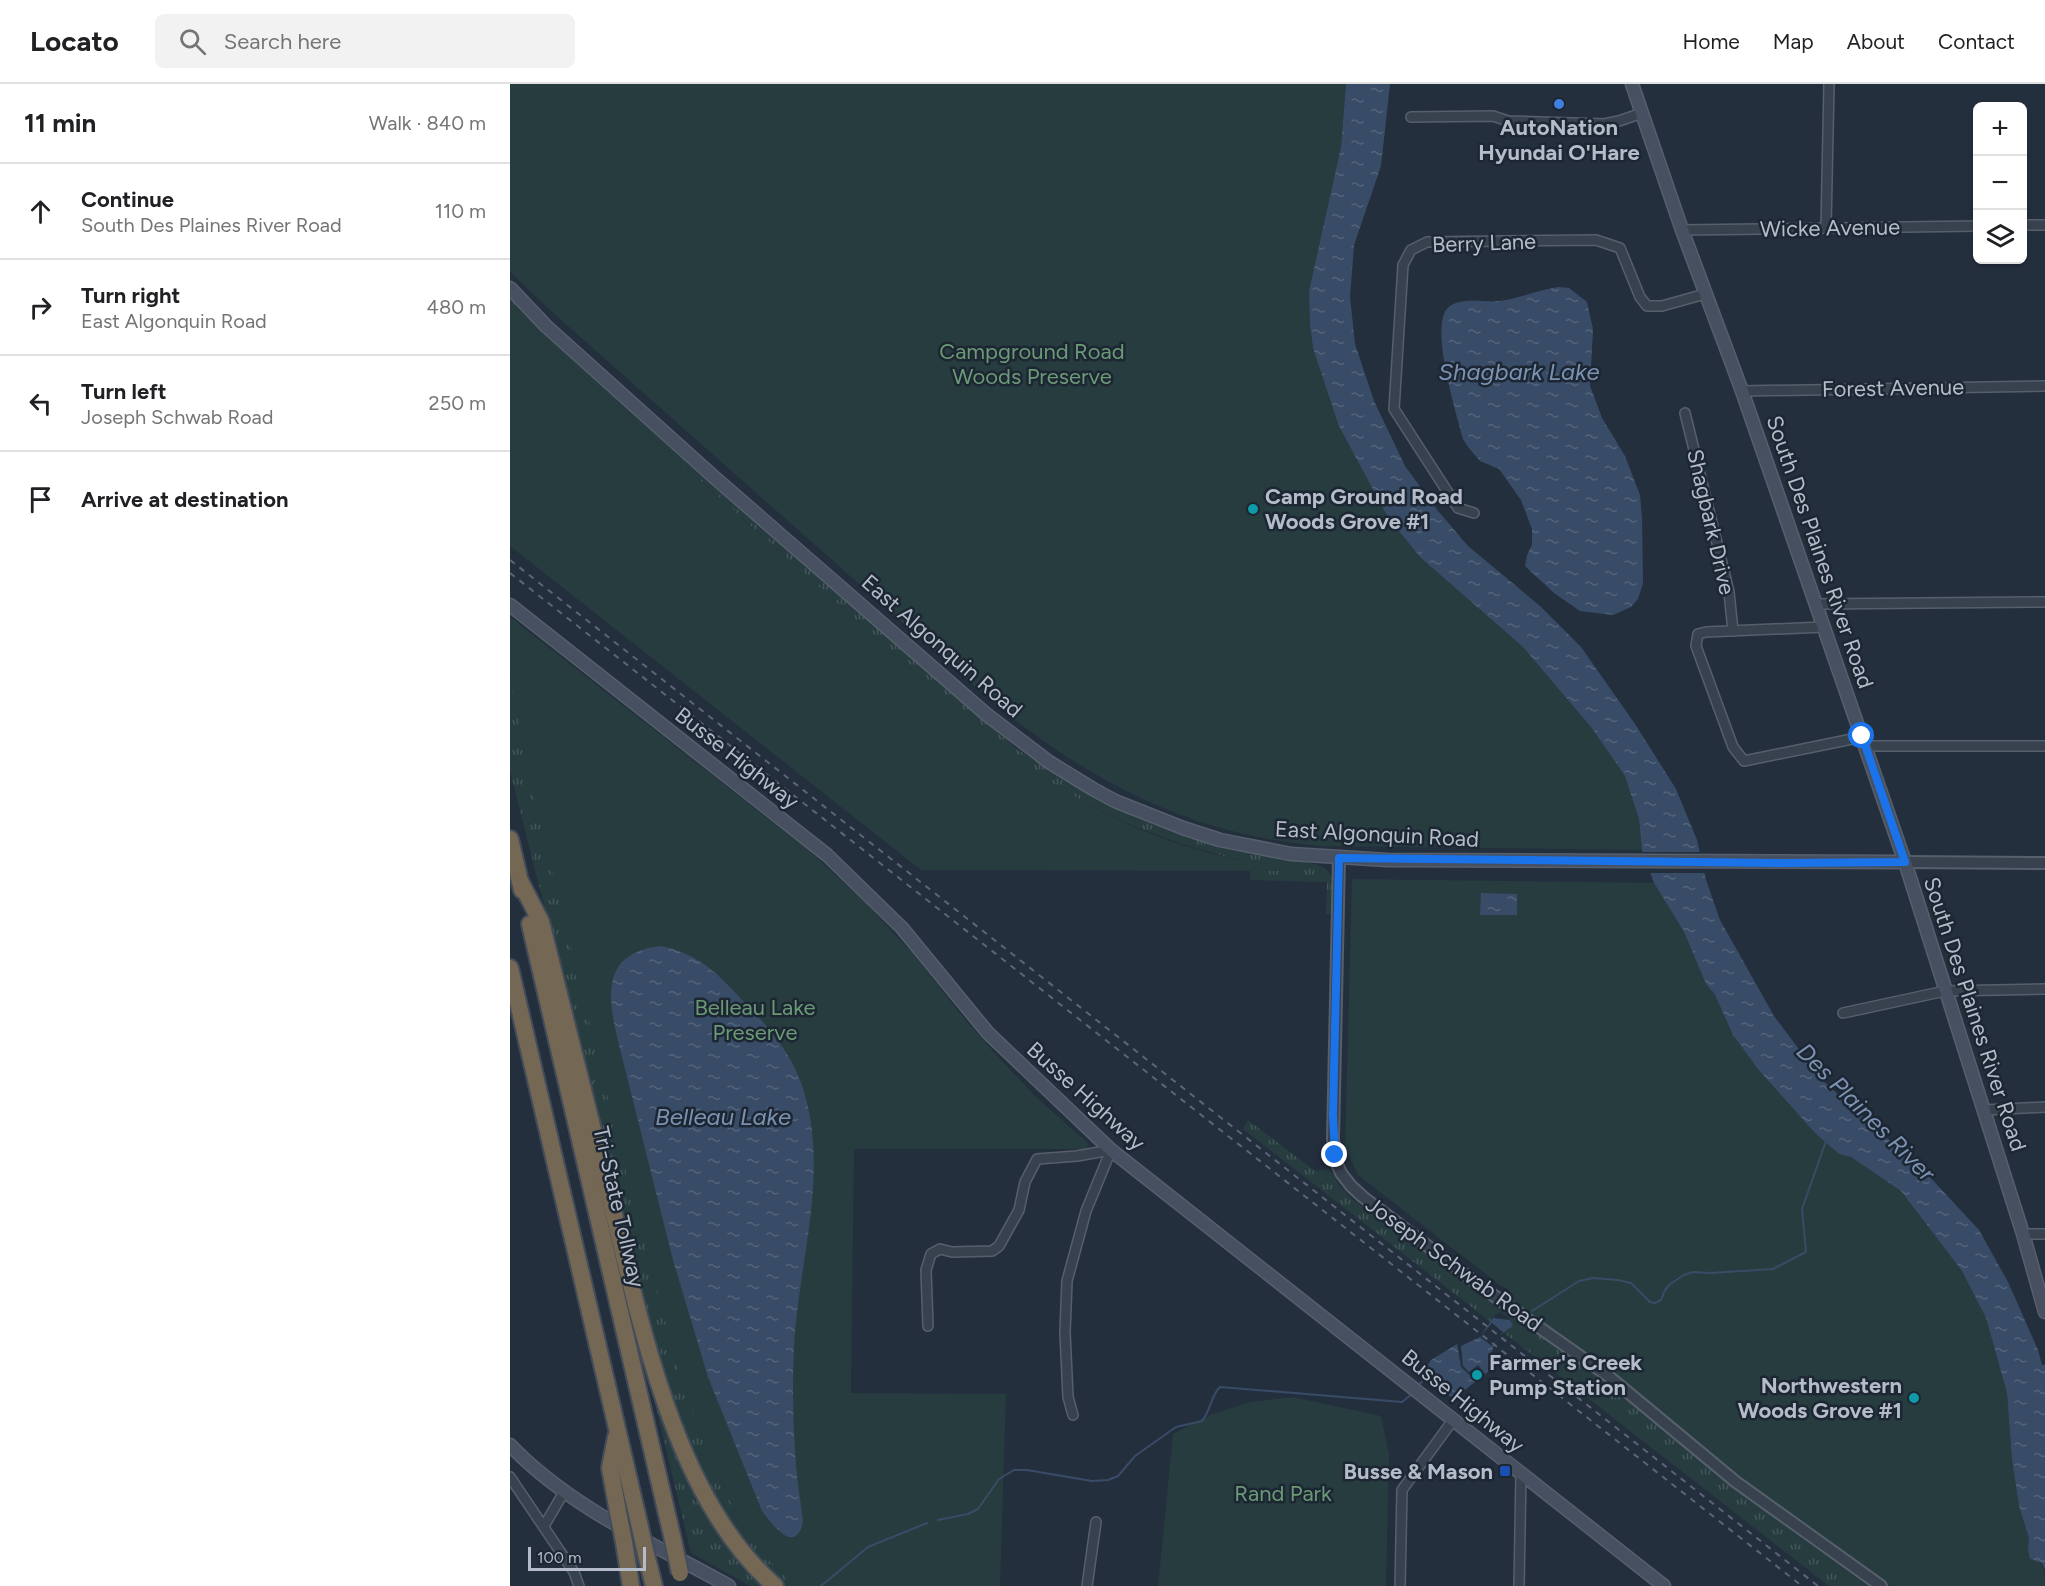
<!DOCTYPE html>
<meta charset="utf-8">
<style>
body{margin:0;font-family:Figtree,sans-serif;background:#f2f2f2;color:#202124}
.controls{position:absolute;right:18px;top:18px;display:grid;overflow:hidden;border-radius:9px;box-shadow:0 2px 4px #0004}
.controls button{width:54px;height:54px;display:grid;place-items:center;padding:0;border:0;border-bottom:2px solid #e0e0e0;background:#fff;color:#202124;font:30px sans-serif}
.scale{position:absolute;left:18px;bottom:15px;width:118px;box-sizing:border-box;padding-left:6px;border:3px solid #b4bcc9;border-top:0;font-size:16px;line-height:21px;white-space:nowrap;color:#b4bcc9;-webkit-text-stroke:4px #1d2633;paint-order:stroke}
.stop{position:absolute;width:18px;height:18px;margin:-14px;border:4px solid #1a73e8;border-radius:50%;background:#fff}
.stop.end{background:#1a73e8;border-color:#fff;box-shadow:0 2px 6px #0008}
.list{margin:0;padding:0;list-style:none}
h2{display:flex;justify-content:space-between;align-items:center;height:78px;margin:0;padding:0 24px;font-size:26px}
h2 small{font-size:20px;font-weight:400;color:#757577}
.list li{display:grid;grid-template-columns:39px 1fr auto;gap:18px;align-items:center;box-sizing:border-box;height:96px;padding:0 24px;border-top:2px solid #e0e0e0}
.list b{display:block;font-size:22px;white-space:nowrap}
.list p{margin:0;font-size:20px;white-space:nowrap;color:#757577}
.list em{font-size:20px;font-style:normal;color:#757577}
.icon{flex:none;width:33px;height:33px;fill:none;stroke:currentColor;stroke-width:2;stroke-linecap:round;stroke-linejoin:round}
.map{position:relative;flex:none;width:1535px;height:1502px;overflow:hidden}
header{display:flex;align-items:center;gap:36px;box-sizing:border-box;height:84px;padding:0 30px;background:#fff;border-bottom:2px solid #e0e0e0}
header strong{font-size:28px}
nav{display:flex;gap:33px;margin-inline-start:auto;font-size:21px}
.search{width:420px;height:54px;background:#f2f2f2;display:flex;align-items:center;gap:15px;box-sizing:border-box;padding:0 21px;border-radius:9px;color:#757577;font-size:22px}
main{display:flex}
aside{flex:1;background:#fff}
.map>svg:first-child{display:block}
.grass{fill:url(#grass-tufts)}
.park{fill:#263c3f}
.water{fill:url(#water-ripples)}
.pier{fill:#242f3e}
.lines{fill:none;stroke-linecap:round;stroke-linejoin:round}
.stream{stroke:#394c67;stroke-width:2}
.minor-casing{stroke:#565f6c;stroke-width:12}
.tertiary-casing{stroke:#565f6c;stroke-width:14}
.secondary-casing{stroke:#565f6c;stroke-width:15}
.motorway-casing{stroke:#434c59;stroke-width:20}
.minor{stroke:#38414e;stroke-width:9}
.tertiary{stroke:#38414e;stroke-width:10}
.secondary{stroke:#465061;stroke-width:12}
.motorway{stroke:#746855;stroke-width:16}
.rail{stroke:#5a6575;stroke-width:2;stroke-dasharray:6 6;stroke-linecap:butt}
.motorway-bridge-casing{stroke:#434c59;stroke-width:20;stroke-linecap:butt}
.motorway-bridge{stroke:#746855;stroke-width:16}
.route{stroke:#1a73e8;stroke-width:8}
.shop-dot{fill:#3f7fe0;stroke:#1d2633;stroke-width:2}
.culture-dot{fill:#0f9aa8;stroke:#1d2633;stroke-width:2}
.transit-dot{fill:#1a4fb4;stroke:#1d2633;stroke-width:2}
.labels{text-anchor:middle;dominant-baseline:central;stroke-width:5;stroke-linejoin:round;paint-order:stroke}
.poi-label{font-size:22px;font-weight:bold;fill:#b4bcc9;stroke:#1d2633;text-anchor:start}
.street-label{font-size:22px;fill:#b4bcc9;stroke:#1d2633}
.park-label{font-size:22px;fill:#6b9a76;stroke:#1d2633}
.water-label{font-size:24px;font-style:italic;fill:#7c92b1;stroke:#1d2633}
</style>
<header>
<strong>Locato</strong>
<div class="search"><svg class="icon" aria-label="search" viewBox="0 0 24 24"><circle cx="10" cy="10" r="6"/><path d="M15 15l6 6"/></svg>Search here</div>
<nav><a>Home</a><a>Map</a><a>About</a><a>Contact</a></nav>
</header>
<main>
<aside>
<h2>11 min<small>Walk · 840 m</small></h2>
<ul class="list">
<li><svg class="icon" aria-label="ahead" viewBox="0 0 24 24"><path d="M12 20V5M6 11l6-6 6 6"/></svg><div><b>Continue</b><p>South Des Plaines River Road</p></div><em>110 m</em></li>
<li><svg class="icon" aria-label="right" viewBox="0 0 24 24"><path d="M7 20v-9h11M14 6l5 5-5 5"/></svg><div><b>Turn right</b><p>East Algonquin Road</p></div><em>480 m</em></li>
<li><svg class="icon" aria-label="left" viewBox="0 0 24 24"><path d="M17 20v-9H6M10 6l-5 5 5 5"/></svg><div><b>Turn left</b><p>Joseph Schwab Road</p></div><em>250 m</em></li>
<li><svg class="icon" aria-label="arrive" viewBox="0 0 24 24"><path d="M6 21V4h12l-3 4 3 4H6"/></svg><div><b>Arrive at destination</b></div></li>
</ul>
</aside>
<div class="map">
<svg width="1535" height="1502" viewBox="0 0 1535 1502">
<defs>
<pattern id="grass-tufts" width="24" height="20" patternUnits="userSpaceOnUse" patternTransform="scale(1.5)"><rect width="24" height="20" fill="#263c3f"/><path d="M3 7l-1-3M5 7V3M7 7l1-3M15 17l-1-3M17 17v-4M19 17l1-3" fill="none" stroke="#435659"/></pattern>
<pattern id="water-ripples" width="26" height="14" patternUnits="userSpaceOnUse" patternTransform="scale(1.5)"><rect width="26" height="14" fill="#394c67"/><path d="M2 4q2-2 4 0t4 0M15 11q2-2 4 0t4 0" fill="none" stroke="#53647b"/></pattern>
</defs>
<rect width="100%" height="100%" fill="#242f3e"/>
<g class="grass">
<path d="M0,213L20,235L98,305L409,581L510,667L557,698L615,729L642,740L679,753L747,771L805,780L815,784L823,794L822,829L816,830L817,798L740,796V787L734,777C629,752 549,714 466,643L32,255L0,220Z"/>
<path d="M0,533L289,1502H272C261,1490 248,1478 238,1464C201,1414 178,1357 156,1300L0,687Z"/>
<polygon points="738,1036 805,1087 820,1085 831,1104 843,1116 966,1206 1081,1287 1197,1382 1290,1453 1359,1502 1319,1502 993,1248 1003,1242 999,1234 990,1228 984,1232 982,1239 733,1045"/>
<polygon points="136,1281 150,1322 256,1502 240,1502 181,1469"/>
</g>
<g class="park">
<path d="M0,0H836L831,63L799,207L800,241L803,264L814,295L879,435L911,474L1013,563L1081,643L1115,692L1129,735L1132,766L809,762C679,750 580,698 480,616L41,227L0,188Z"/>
<path d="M0,220L32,255L466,643C532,699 606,742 689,766C719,775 749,780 779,787L411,786L0,462Z"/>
<polygon points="0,533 298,766 356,819 404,871 457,938 492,977 527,1014 578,1059 577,1065 344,1065 341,1309 496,1310 490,1502 284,1502 248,1465 229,1437 209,1394 183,1328 162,1263 115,1084 14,670 0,591"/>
<path d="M842,795L1144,799L1174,848L1196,900L1205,911L1223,951L1248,984L1305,1049L1329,1070L1341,1073L1391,1107L1452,1187L1476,1234L1497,1309L1502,1376L1509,1422L1519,1454L1518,1465C1532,1479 1535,1482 1535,1502H1380L1259,1415L1097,1284L991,1210L998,1205L991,1202L848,1091L835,1064Z"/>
<polygon points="783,1313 871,1332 879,1371 876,1502 648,1502 663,1350 700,1331 740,1318"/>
</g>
<g class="water">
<polygon points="836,0 880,0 871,82 844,161 840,213 845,260 864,317 895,382 928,427 958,462 1030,522 1071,563 1125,640 1166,705 1187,756 1196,796 1210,836 1264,932 1312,996 1417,1090 1469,1146 1498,1198 1528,1266 1532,1281 1535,1281 1535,1486 1532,1479 1520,1475 1518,1465 1519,1454 1509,1422 1502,1376 1497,1309 1476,1234 1452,1187 1391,1107 1341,1073 1329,1070 1305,1049 1248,985 1223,951 1205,911 1196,900 1174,848 1144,799 1132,766 1129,735 1115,692 1081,643 1013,563 911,474 879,435 829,342 803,264 800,241 799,207 831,63"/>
<path d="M1048,203L1059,204L1077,218L1083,245L1080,302L1092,334L1115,372L1130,411L1132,434L1133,499L1128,515L1121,523L1103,531L1070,527L1044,509L1015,482L1017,471L1022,461V445L1011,416L989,385L970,377L958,363L953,355C947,331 917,237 940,222C955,213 974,219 990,217C1010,214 1029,206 1048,203Z"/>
<polygon points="971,809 1007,810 1007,831 970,831"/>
<path d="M151,862C191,871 208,890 235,919C257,941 279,967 290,996C322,1082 289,1174 284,1261C282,1305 283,1349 287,1392C289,1408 291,1422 293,1438C285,1472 263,1441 252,1427L198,1293L163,1176L109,961C98,915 89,869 151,862Z"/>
<path d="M983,1234L1000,1236L1003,1242C982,1254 982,1266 978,1288L975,1290L968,1281L959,1288L953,1282L951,1262L970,1253Z"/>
<path d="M947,1260L951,1283L966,1297L945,1314C936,1312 918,1297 912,1290L921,1276Z"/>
</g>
<g class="pier">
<polygon points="1133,768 1192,768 1197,789 1140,789"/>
<polygon points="982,1239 993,1248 982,1262 970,1253"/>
</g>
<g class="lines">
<g class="stream">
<polyline points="1022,1227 1069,1197 1083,1194 1108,1196 1121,1199 1140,1218 1145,1219 1151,1216 1155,1206 1160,1200 1174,1191 1183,1188 1201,1189 1263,1185 1296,1168 1292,1125 1316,1057"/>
<polyline points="907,1303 917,1292"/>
<path d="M428,1436L458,1430L468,1425L489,1395L504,1386H517L582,1397L598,1396L608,1392L625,1372L666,1343L692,1337C701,1326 701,1311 710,1303L892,1318L902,1310"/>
<polyline points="311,1502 358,1463 417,1439"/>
</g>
<g class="minor-casing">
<g id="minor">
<polyline points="901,33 983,32 998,37 1094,40 1109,37 1132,29"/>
<polyline points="1512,141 1535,141"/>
<polyline points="1316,143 1319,0"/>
<polyline points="1172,146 1468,142"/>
<polyline points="1232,307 1535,302"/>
<polyline points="1175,329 1219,508 1223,547"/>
<polyline points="964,429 948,424 884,325 893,181 901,166 917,158 1086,156 1110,164 1130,213 1137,222 1152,222 1195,210"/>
<polyline points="1306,520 1535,518"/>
<polyline points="1314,543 1196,548 1188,550 1186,562 1223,663 1234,677 1352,653"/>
<polyline points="1355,662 1535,662"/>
<polyline points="1333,929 1435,907 1535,905"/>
<polyline points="1474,1026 1535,1023"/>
<polyline points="1513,1150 1535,1150"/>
<polyline points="418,1242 416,1186 421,1170 430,1165 442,1168 482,1167 489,1162 509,1126 515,1098 527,1075 567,1072 601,1066"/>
<polyline points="563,1331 558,1313 555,1248 557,1197 576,1127 601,1066"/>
<polyline points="0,1393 64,1488 69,1502"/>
<polyline points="34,1442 54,1408"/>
<polyline points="577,1502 586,1438"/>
<polyline points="890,1502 892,1406 943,1336"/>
<polyline points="1009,1502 1011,1390"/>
</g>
</g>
<g class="tertiary-casing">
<g id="tertiary">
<polyline points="829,774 823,1055 827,1080 831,1089 841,1102 853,1113 973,1204 1097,1291 1226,1398 1371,1502"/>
<polyline points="1395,778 1535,779"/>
</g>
</g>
<g class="secondary-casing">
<g id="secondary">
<polyline points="1122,0 1172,146 1232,307 1395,778 1513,1150 1535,1228"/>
<polyline points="0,204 36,242 204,393 476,630 539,678 583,705 605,717 673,744 710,756 781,770 877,776 1395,778"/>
<polyline points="0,521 317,771 392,844 478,949 601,1066 1154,1502"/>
<path d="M0,1361C59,1423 145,1461 219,1502"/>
</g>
</g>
<g class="motorway-casing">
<g id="motorway">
<polyline points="0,755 12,806"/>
<path d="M10,797L31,838C53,926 75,1014 97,1102C129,1229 162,1413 265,1502"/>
<polyline points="20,840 163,1456"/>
<polyline points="0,884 129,1439"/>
<polyline points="106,1353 100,1384 108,1428"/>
<polyline points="114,1458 121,1502"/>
<polyline points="136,1470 144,1502"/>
</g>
</g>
<use href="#minor" class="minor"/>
<use href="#tertiary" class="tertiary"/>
<use href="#secondary" class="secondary"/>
<use href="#motorway" class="motorway"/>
<g class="rail">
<polyline points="0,476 1308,1502"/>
<polyline points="0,489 1292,1502"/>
</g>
<g class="motorway-bridge-casing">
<g id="motorway-bridge">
<polyline points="108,1428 114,1458"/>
<polyline points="129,1439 136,1470"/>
<polyline points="163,1456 170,1489"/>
</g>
</g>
<use href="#motorway-bridge" class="motorway-bridge"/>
</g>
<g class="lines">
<polyline class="route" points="825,1071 823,1031 829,774 1275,779 1395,778 1352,652"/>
</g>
<circle class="shop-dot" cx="1049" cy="20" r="6"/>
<g class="culture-dot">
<circle cx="743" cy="425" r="6"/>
<circle cx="967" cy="1291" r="6"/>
<circle cx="1404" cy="1314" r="6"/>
</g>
<rect class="transit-dot" x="989" y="1381" width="12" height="12" rx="3"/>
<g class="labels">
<g class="poi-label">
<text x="1049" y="43" text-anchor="middle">AutoNation<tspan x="1049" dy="25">Hyundai O'Hare</tspan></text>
<text x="755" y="412">Camp Ground Road<tspan x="755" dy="25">Woods Grove #1</tspan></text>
<text x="979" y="1278">Farmer's Creek<tspan x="979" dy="25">Pump Station</tspan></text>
<text x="1392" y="1301" text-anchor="end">Northwestern<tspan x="1392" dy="25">Woods Grove #1</tspan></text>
<text x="983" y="1387" text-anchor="end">Busse &amp; Mason</text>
</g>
<g class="street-label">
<text transform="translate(1320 144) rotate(-1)">Wicke Avenue</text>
<text transform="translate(974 159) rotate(-2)">Berry Lane</text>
<text transform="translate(1383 304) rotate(-1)">Forest Avenue</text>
<text transform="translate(1201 438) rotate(77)">Shagbark Drive</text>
<text transform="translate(1310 468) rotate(71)">South Des Plaines River Road</text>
<text transform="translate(432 562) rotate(41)">East Algonquin Road</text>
<text transform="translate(227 674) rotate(38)">Busse Highway</text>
<text transform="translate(867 750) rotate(3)">East Algonquin Road</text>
<text transform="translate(1465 930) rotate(72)">South Des Plaines River Road</text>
<text transform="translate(576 1012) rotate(42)">Busse Highway</text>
<text transform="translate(109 1123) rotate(77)">Tri-State Tollway</text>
<text transform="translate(944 1180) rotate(36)">Joseph Schwab Road</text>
<text transform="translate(953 1317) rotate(39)">Busse Highway</text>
</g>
<g class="park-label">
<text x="522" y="267">Campground Road<tspan x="522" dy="25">Woods Preserve</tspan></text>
<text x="245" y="923">Belleau Lake<tspan x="245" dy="25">Preserve</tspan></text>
<text x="773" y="1409">Rand Park</text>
</g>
<g class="water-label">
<text x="1009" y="287">Shagbark Lake</text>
<text transform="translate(1356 1028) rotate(45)">Des Plaines River</text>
<text x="213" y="1032">Belleau Lake</text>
</g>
</g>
</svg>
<div class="controls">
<button>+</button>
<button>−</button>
<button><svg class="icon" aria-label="layers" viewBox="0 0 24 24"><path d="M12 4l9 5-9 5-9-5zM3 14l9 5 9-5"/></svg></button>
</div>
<div class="scale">100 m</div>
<div class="stop" style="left:1352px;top:652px"></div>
<div class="stop end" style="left:825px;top:1071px"></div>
</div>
</main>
